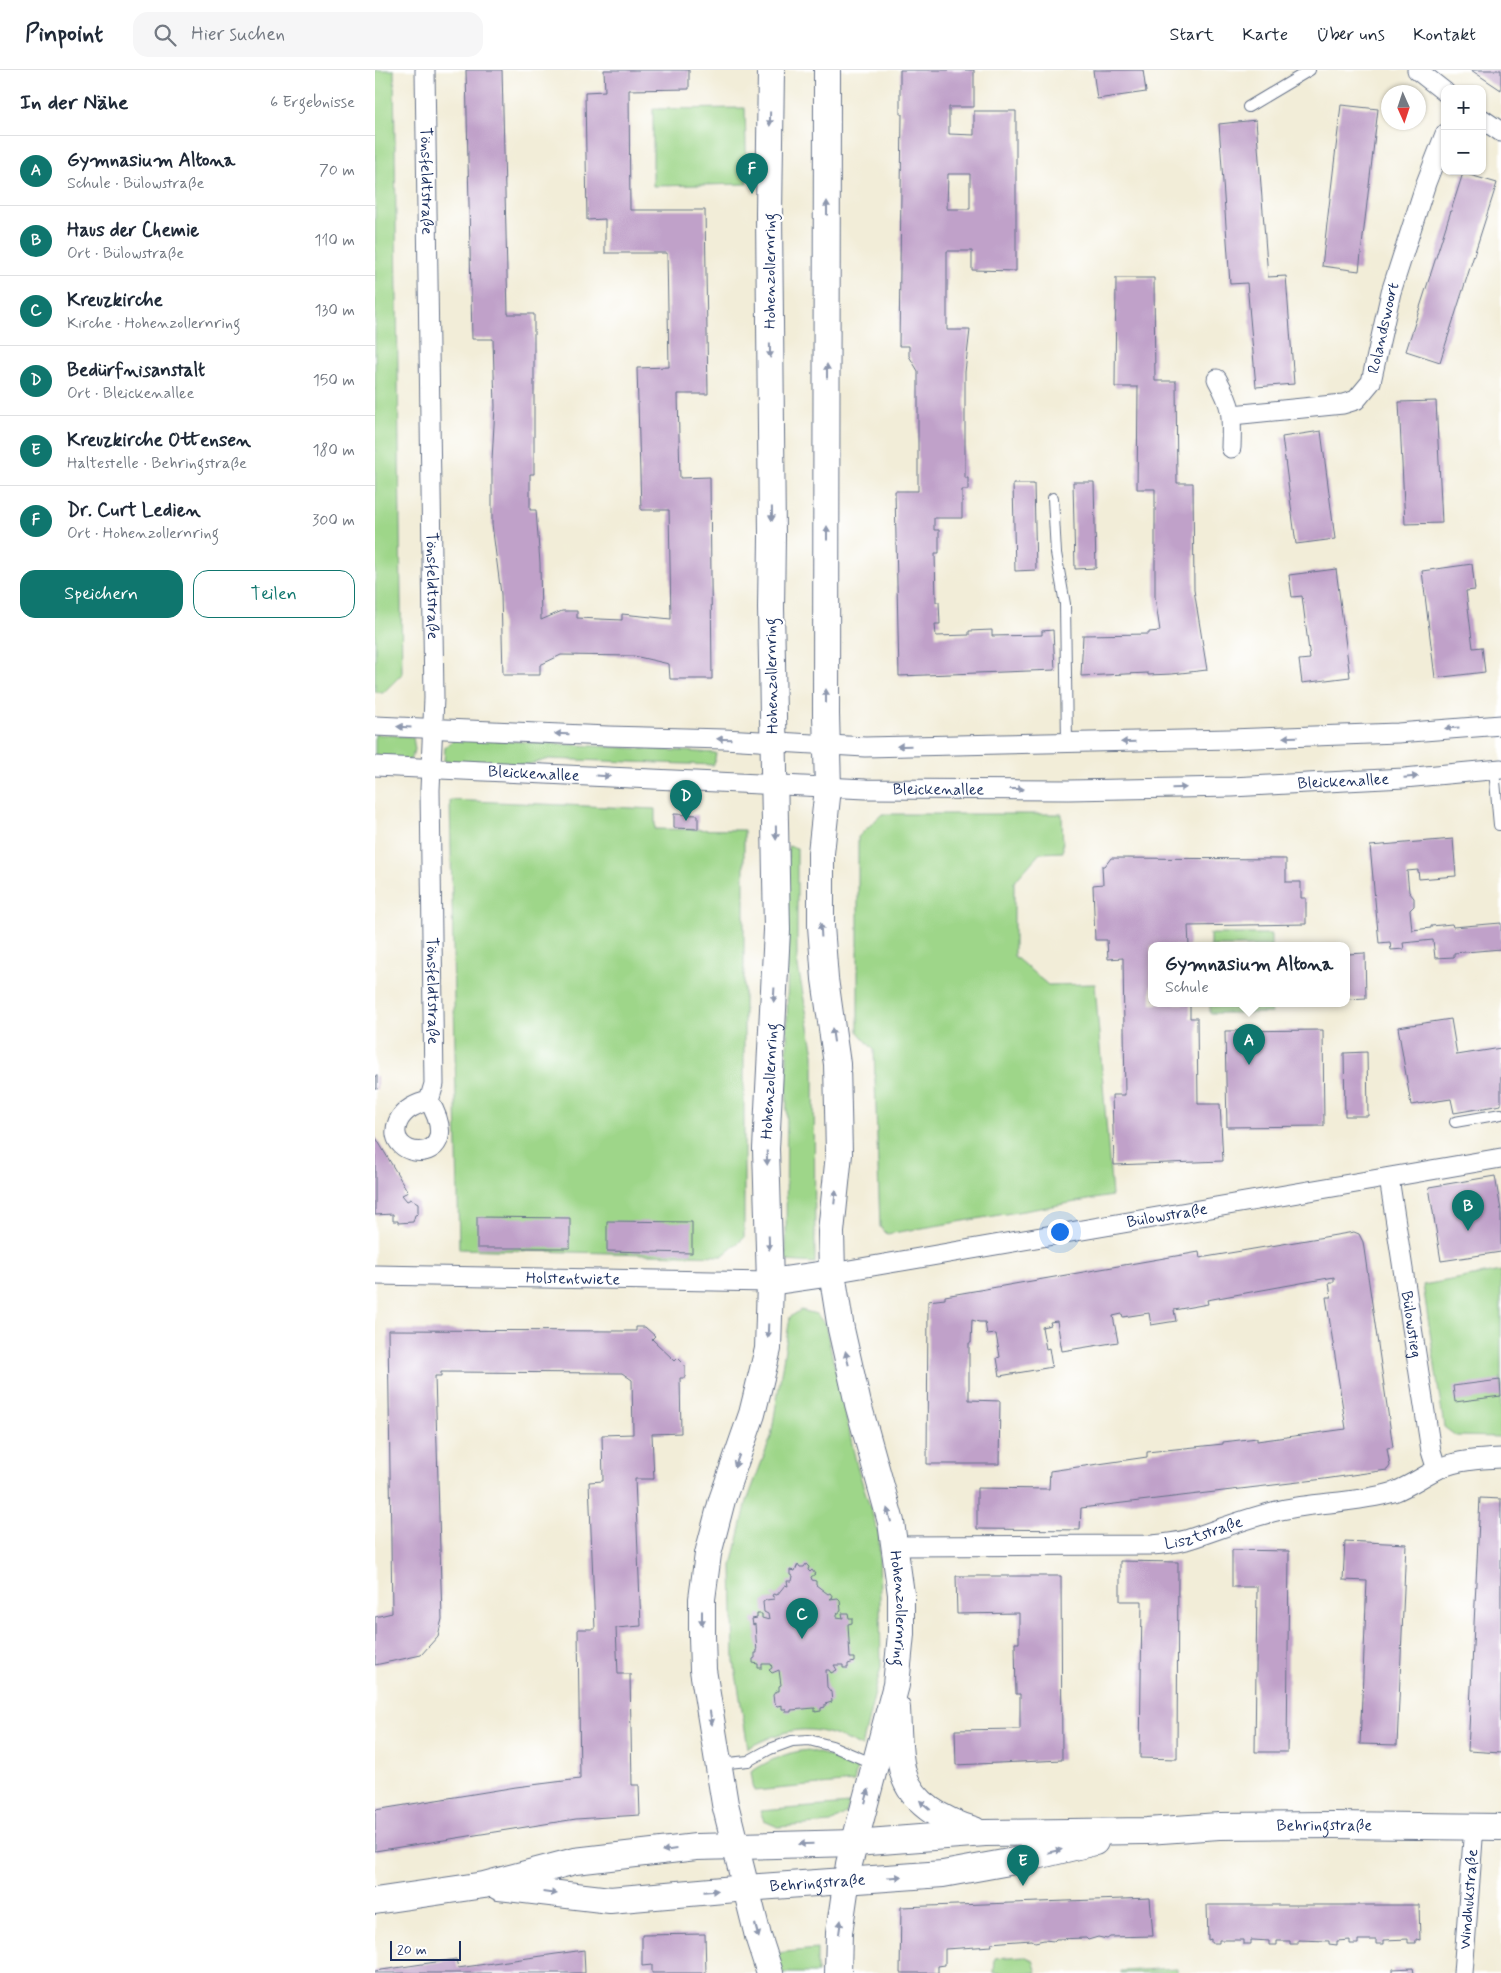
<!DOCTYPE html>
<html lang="de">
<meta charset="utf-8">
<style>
body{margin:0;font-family:Mynerve,sans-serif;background:#f6f6f7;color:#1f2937}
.controls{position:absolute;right:15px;top:15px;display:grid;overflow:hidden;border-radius:10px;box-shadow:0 1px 4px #0004}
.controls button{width:45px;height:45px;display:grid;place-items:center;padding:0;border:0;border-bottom:1px solid #e0e1e3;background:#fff;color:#1f2937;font:25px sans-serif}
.compass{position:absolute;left:1006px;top:15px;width:45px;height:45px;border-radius:50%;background:#fff;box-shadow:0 1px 4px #0004;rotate:177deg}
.scale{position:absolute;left:15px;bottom:12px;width:71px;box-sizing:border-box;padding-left:5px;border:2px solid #1b2f5e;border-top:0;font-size:14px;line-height:18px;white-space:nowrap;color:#1b2f5e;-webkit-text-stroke:4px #fff;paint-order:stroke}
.you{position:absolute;left:684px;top:1161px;width:18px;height:18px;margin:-12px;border:4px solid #fff;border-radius:50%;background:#1a73e8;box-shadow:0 0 0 8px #1a73e833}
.badge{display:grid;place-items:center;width:32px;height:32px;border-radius:50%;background:#0f766e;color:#fff;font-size:16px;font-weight:700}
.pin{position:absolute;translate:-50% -41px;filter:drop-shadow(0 1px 2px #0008)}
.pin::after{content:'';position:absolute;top:26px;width:18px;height:15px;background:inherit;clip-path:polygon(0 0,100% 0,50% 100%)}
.popup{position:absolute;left:773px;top:872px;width:202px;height:65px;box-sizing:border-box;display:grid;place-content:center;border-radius:10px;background:#fff;filter:drop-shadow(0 1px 4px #0005);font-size:16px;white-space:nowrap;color:#747a83}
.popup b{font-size:19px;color:#1f2937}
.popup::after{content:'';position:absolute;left:50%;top:100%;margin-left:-10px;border:10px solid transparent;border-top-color:#fff}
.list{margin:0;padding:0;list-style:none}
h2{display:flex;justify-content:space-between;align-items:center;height:65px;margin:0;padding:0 20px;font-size:21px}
h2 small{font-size:16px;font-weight:400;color:#747a83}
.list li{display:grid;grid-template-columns:32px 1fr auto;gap:15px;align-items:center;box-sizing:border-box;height:70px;padding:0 20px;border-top:1px solid #e0e1e3}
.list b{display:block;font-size:19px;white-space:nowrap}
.list p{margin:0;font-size:16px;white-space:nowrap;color:#747a83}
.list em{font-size:16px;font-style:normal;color:#747a83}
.actions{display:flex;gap:10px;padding:15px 20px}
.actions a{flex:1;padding:11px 0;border:1px solid #0f766e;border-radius:15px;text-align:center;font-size:18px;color:#0f766e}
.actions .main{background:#0f766e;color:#fff}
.icon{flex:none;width:28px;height:28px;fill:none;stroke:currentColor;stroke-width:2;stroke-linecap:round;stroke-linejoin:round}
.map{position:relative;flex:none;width:1126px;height:1903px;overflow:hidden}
header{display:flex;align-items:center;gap:30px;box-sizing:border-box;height:70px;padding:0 25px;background:#fff;border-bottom:1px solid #e0e1e3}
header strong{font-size:24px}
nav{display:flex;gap:28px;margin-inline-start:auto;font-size:18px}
.search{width:350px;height:45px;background:#f6f6f7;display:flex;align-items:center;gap:12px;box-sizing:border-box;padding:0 18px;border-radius:15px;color:#747a83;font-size:19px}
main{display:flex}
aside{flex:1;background:#fff}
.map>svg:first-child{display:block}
.green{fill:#9ed689;stroke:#5c8274}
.building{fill:#c0a1c9;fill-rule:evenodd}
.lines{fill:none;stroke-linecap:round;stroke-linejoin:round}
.lane-casing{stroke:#667289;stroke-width:12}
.street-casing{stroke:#667289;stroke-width:21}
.secondary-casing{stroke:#667289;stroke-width:28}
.lane{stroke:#fff;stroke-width:10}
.street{stroke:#fff;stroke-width:19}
.secondary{stroke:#fff;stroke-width:26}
.oneway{fill:#8d97ae}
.labels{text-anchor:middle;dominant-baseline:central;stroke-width:4.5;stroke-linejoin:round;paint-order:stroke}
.street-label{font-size:16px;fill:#1b2f5e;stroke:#fff}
</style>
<header>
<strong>Pinpoint</strong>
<div class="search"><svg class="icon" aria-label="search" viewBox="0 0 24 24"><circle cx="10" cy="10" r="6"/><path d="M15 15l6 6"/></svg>Hier suchen</div>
<nav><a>Start</a><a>Karte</a><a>Über uns</a><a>Kontakt</a></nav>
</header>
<main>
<aside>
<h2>In der Nähe<small>6 Ergebnisse</small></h2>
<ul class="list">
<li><span class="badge">A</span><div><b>Gymnasium Altona</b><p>Schule · Bülowstraße</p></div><em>70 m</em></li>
<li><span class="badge">B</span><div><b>Haus der Chemie</b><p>Ort · Bülowstraße</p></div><em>110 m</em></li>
<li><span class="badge">C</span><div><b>Kreuzkirche</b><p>Kirche · Hohenzollernring</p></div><em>130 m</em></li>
<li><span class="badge">D</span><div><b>Bedürfnisanstalt</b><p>Ort · Bleickenallee</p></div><em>150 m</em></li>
<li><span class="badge">E</span><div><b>Kreuzkirche Ottensen</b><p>Haltestelle · Behringstraße</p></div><em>180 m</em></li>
<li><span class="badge">F</span><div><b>Dr. Curt Ledien</b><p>Ort · Hohenzollernring</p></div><em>300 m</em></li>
</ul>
<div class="actions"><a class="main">Speichern</a><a>Teilen</a></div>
</aside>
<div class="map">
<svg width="1126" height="1903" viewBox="0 0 1126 1903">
<rect width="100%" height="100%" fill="#fff"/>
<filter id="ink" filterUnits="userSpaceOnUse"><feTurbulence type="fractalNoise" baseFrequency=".02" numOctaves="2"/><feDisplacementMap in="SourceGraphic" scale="10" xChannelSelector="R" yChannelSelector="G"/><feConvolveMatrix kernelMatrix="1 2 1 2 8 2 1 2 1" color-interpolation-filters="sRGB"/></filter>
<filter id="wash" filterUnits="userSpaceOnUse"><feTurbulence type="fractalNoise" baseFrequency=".0096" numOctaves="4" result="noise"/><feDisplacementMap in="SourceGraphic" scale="20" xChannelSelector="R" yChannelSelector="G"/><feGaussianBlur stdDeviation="1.12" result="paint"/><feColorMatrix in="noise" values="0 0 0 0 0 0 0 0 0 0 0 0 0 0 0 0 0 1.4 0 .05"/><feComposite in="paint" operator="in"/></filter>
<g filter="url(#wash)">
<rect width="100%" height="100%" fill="#f2edd8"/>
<g class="green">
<polygon points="0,0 19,0 27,604 8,623 0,622"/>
<polygon points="370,38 372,114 278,116 278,39"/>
<polygon points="0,664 38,667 40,680 35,690 0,688"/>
<polygon points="81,668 341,683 339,695 174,689 152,695 69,691 70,677"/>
<polygon points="75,730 280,739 280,759 369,760 369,1168 347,1186 84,1179"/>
<polygon points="507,744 687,744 688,782 665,783 639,812 639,886 673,915 720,914 737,1126 512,1164 505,1157 499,980 483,962 483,767"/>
<polygon points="413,776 422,778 422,891 439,984 440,1193 411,1191"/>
<rect x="835" y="864" width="61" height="12"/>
<rect x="835" y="934" width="61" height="9"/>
<polygon points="1126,1201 1126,1367 1081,1366 1069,1357 1048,1215"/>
<path d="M426,1240L441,1244L450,1254L482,1396L504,1465L506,1597L487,1677C441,1654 418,1654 373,1678L359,1591L357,1496L372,1431L396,1367L415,1247Z"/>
<path d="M433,1680L454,1686L482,1698L479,1712L379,1721L376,1702C394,1690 412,1682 433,1680Z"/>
<polygon points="474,1734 471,1744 456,1753 403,1757 389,1751 385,1741"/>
<polygon points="442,1879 442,1903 404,1903 401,1883"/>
<polygon points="649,1886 658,1890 662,1903 619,1903 620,1888"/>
<polygon points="802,1898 802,1903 746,1903 746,1901"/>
</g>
<g id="blocks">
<g class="building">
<polygon points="91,0 127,0 133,244 159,244 159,404 155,404 155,440 161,440 165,493 166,550 187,541 202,541 202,548 247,550 247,544 296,549 294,440 266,440 262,298 294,297 292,183 230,183 230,149 212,150 210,22 230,21 229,0 314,0 314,19 254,20 255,140 330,140 333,324 303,324 305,408 335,407 337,609 295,609 294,594 259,586 186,585 165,595 165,605 128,605 126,524 117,454 117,390 120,337 118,269 97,269"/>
<path d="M525,0H599V37H574V64L599,65V41H641V201L597,200V181H572V260H595L590,302V408H593V420H587V448H559V460H564V483H560L561,532H564L565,554H560L561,566L594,565V561L617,560V566L667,565V561L678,560L680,600L524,606L520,421H543V301L534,286V276H524L527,44H525ZM573,104H595V139H572Z"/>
<polygon points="718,0 768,0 771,22 722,29"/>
<polygon points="1096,0 1126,0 1126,20"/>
<polygon points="966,35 1003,39 984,201 947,196"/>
<polygon points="881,50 893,207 911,206 919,314 881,317 872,213 855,214 844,54"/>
<polygon points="1088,103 1122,113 1065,292 1031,281"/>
<polygon points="741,208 779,208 780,311 801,311 802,413 818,413 819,520 832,600 797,604 773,605 773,603 706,606 708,565 774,564 774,562 785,561 780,527 780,419 762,419 763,317 740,317"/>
<polygon points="1061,331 1067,453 1030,454 1024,332"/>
<polygon points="946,361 960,469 921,474 907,367"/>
<polygon points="698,412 719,412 721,498 700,499"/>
<polygon points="638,414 659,414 661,500 640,501"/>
<polygon points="1097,494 1100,520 1091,521 1098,578 1107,577 1110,602 1060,608 1047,501"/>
<polygon points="961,499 975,607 927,613 924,590 935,589 927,526 917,527 914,505"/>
<polygon points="299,744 323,745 323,759 299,758"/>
<polygon points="1078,769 1081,806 1044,809 1043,800 1032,801 1034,822 1039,828 1039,836 1035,840 1037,860 1056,858 1056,856 1077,854 1078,857 1126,853 1126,879 1079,883 1079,887 1060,888 1058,870 1028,873 1029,879 1016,880 1015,872 1004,873 995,776"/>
<polygon points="736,788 911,789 911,812 926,812 926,828 931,828 931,854 813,856 814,876 776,876 776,934 815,934 815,948 822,948 823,1034 845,1034 848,1091 739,1095 737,1025 750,1025 748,888 733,889 732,870 720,870 718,815 728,814 727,796 730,796"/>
<polygon points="990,883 991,928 972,929 972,884"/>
<polygon points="1076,949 1082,985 1126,978 1126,1035 1079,1043 1076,1029 1036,1035 1023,957"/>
<polygon points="948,960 949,1056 852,1057 850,961"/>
<polygon points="992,982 993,1046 970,1046 969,983"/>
<rect x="0" y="1006" width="2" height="13"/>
<polygon points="0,1066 33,1122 27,1125 32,1131 36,1129 43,1133 43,1144 40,1145 38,1152 23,1153 23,1151 18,1151 18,1144 0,1145"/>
<polygon points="1120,1106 1126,1140 1126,1182 1066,1191 1054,1117"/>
<polygon points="102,1147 195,1148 195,1178 102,1178"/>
<polygon points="232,1151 317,1152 317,1183 232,1181"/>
<polygon points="979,1162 984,1164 988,1172 1018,1377 1012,1378 1015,1396 1012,1400 949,1409 706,1438 705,1460 602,1459 602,1418 674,1419 675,1401 772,1387 772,1382 848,1374 848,1372 882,1368 882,1371 971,1359 951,1227 956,1227 954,1212 959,1212 959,1207 832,1230 833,1234 799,1240 801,1251 776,1255 774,1243 748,1247 747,1244 738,1246 743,1272 687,1281 682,1251 675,1252 676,1255 667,1257 671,1279 674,1278 677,1297 625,1306 622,1288 625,1287 621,1264 612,1265 610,1252 604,1252 597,1250 596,1273 594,1273 594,1330 625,1331 624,1394 552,1394 553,1231 570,1229 570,1226 824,1182 825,1188"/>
<polygon points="261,1257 270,1257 280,1266 277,1269 300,1291 303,1288 310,1295 310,1308 305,1308 306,1363 277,1364 279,1409 260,1409 266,1556 241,1558 243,1604 255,1604 257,1715 264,1715 265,1745 201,1749 0,1781 0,1740 141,1717 205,1709 203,1559 220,1559 214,1412 228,1411 227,1365 258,1364 257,1310 247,1303 66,1302 66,1306 60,1306 67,1549 63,1566 46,1585 0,1595 0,1547 17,1543 13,1260 248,1261 261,1261"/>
<polygon points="1125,1310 1126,1326 1080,1332 1078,1316"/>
<polygon points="1105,1428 1126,1429 1126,1683 1093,1681"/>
<polygon points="970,1471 1031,1474 1022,1675 985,1674 992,1511 968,1510"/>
<polygon points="857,1480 914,1481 912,1682 880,1682 882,1517 857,1517"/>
<polygon points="745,1491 803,1492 802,1689 765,1688 767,1531 745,1531"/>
<polygon points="423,1494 425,1497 429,1497 431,1494 434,1497 433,1500 435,1502 437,1500 440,1504 436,1507 437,1510 441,1511 441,1515 453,1524 455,1523 458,1527 455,1529 463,1528 465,1530 466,1541 462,1544 462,1547 468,1548 467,1543 473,1543 474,1548 477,1548 477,1553 473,1554 475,1588 479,1588 479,1592 473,1594 473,1598 468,1598 468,1595 459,1595 462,1600 456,1603 454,1600 451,1600 452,1617 456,1622 457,1632 450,1634 450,1637 446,1638 446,1641 440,1642 440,1638 416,1640 416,1642 411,1642 411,1639 407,1639 407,1635 402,1636 399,1633 398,1625 401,1621 404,1621 404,1616 406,1615 404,1600 397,1603 394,1600 397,1598 396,1594 387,1594 387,1598 383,1598 383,1594 378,1593 378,1589 380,1588 380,1583 382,1583 380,1554 378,1555 377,1549 382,1548 382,1544 387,1544 387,1548 394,1550 393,1544 389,1542 388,1532 391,1530 399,1529 400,1528 397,1526 398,1524 402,1525 410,1515 413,1516 412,1511 417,1511 418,1506 415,1505 415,1500 420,1501"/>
<polygon points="581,1506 686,1506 687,1690 581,1695 580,1660 645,1659 645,1624 641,1624 640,1573 644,1573 644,1543 582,1544"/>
<polygon points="775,1828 778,1866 735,1867 732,1869 723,1867 713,1870 711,1868 681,1869 679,1871 669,1870 660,1872 657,1870 628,1872 616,1873 617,1876 570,1879 570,1895 563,1896 563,1903 525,1903 526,1837"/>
<polygon points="832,1835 1044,1835 1045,1870 1041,1869 1041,1873 1033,1873 1033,1869 1009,1870 1009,1874 1001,1874 1001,1870 983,1870 983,1874 975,1874 975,1870 962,1871 962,1875 954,1874 954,1871 923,1870 923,1874 915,1874 915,1871 902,1871 902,1875 894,1875 894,1871 878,1870 876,1870 876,1874 868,1874 868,1870 844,1870 844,1873 836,1873 836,1869 833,1870"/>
<polygon points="330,1864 331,1903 277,1903 277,1895 267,1896 267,1865"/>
<polygon points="209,1880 210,1903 0,1903 0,1901 81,1889 83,1898"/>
<polygon points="1038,1898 1039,1903 1018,1903 1018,1899"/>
</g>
</g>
</g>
<g filter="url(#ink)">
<use href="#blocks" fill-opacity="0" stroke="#667289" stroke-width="1"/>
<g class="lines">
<g class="lane-casing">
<g id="lane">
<polyline points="873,37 935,0"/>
<polyline points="678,428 681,483 690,534 692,673"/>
<polyline points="1119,700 1124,755 1126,755"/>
<polyline points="1080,1052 1126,1044"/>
<polyline points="343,1694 373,1691 395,1679 417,1671 434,1670 457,1676 499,1694"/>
</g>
</g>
<g class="street-casing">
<g id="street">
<path id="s1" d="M50,0L59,628L55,720L59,1014L54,1031C94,1098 6,1091 23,1052C28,1040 42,1033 54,1031"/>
<polyline points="1042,0 1070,22"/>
<polyline points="1107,49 1126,62"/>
<path d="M842,309C858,338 857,344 856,378"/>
<path id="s2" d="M857,345L968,334L981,330L996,312L1016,222L1051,113L1070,64"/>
<polyline points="0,656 233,666 349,669 490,677 855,669 1023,663 1126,655"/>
<path id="s3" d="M0,696L491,719L694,720L857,717L1029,708L1126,699"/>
<path id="s4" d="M1014,1108L1056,1381L1062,1400"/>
<path id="s5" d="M457,1203L1126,1088"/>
<path id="s6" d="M0,1205L395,1212"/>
<path id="s7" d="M521,1476L777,1475C789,1474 800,1473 811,1470C843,1460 873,1447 906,1440C943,1432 982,1433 1019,1422C1035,1416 1048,1406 1063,1399C1083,1390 1104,1389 1126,1388"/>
<path id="s8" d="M1088,1903L1099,1756"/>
</g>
</g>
<g class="secondary-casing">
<g id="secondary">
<path id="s9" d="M452,0L451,644L453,718L446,783V856L450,909L462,994L464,1084L456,1162L457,1203L466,1259L483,1334L516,1452L526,1524V1564L521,1615L474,1794L464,1863L463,1903"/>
<polyline points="395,1212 457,1203"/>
<path d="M522,1638C523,1656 523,1675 526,1693C531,1731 566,1750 599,1760"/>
<path id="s10" d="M124,1817L235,1830L371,1818L568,1804L645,1790L720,1772"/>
<path id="s11" d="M0,1831L109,1815L200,1791L321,1777L480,1773L610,1763L772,1761L844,1756L959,1755L1126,1757"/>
<path id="s12" d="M395,1903L383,1866L350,1734L328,1600L327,1566V1529L333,1484L347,1430L377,1344L393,1279L395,1212L391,1079L402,860L396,538L397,466L394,144L396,0"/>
</g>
</g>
<use href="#lane" class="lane"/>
<use href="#street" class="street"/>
<use href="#secondary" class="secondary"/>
</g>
<defs><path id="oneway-solid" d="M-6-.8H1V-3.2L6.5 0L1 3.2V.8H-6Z" transform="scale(1.25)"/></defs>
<g class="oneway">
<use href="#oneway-solid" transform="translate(395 49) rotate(91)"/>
<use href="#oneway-solid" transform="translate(452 138) rotate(-90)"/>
<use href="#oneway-solid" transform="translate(395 281) rotate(89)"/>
<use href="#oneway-solid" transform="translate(452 301) rotate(-90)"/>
<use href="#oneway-solid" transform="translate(397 444) rotate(89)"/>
<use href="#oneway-solid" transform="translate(452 463) rotate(-90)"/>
<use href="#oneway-solid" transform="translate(451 626) rotate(-90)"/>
<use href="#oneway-solid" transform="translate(29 657) rotate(-177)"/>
<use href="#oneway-solid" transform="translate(1077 658) rotate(176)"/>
<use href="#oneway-solid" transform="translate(187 664) rotate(-178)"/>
<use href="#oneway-solid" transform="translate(915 667) rotate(178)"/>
<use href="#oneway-solid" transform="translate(349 669) rotate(-178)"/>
<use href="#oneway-solid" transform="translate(753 672) rotate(178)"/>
<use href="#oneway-solid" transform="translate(529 676) rotate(179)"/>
<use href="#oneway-solid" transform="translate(228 706) rotate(3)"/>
<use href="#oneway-solid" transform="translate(1036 707) rotate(-5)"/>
<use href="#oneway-solid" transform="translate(804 718) rotate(-1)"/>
<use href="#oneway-solid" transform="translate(642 719)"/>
<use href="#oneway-solid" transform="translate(401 763) rotate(89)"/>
<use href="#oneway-solid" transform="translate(446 860) rotate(-93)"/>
<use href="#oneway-solid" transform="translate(399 925) rotate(93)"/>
<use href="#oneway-solid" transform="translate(458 965) rotate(-98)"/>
<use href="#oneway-solid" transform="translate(392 1088) rotate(88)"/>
<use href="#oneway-solid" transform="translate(460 1127) rotate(-84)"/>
<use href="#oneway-solid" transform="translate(394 1173) rotate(88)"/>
<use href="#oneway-solid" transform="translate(393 1261) rotate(92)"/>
<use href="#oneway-solid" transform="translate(472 1288) rotate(-103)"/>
<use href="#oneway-solid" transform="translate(362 1391) rotate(110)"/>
<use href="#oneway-solid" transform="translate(514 1445) rotate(-106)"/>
<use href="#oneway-solid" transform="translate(327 1548) rotate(90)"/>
<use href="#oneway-solid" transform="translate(336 1648) rotate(81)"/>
<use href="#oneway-solid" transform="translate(492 1726) rotate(-75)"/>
<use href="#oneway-solid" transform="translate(550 1735) rotate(-139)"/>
<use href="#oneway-solid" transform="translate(431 1774) rotate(179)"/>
<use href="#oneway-solid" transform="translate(294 1780) rotate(173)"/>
<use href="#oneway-solid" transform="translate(680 1781) rotate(-13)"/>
<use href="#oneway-solid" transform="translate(520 1807) rotate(-4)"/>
<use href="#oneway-solid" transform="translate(336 1821) rotate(-5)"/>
<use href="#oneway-solid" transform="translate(175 1823) rotate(7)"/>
<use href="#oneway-solid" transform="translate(465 1857) rotate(-82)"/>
<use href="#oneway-solid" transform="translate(382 1861) rotate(75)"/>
</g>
</g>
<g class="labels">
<g class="street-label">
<text stroke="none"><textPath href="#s1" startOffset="111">Tönsfeldtstraße</textPath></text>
<text transform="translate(395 201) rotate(-90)">Hohenzollernring</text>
<text stroke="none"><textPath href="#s2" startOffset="204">Rolandswoort</textPath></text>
<text stroke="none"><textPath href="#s1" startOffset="516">Tönsfeldtstraße</textPath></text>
<text transform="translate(397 606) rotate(-91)">Hohenzollernring</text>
<text stroke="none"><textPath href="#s3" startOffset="159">Bleickenallee</textPath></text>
<text stroke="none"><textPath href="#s3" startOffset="969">Bleickenallee</textPath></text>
<text stroke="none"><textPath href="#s3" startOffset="564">Bleickenallee</textPath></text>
<text stroke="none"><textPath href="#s1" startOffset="921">Tönsfeldtstraße</textPath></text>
<text stroke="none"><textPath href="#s12" startOffset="909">Hohenzollernring</textPath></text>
<text stroke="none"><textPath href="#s5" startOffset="340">Bülowstraße</textPath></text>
<text stroke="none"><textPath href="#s6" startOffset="198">Holstentwiete</textPath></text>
<text stroke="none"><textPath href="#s4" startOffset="148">Bülowstieg</textPath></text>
<text stroke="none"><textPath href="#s7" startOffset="309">Lisztstraße</textPath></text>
<text stroke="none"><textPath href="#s9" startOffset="1548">Hohenzollernring</textPath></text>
<text stroke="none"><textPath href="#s11" startOffset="955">Behringstraße</textPath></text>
<text stroke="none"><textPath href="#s10" startOffset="320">Behringstraße</textPath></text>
<text stroke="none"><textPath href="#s8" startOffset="74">Windhukstraße</textPath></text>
</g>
</g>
</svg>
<div class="controls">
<button>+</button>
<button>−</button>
</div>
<svg class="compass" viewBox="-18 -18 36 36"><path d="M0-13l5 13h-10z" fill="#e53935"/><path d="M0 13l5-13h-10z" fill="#747a83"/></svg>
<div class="scale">20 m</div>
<div class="you"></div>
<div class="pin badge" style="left:874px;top:995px">A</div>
<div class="popup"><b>Gymnasium Altona</b>Schule</div>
<div class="pin badge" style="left:1093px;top:1161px">B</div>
<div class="pin badge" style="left:427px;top:1569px">C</div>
<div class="pin badge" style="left:311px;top:751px">D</div>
<div class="pin badge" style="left:648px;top:1816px">E</div>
<div class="pin badge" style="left:377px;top:124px">F</div>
</div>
</main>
